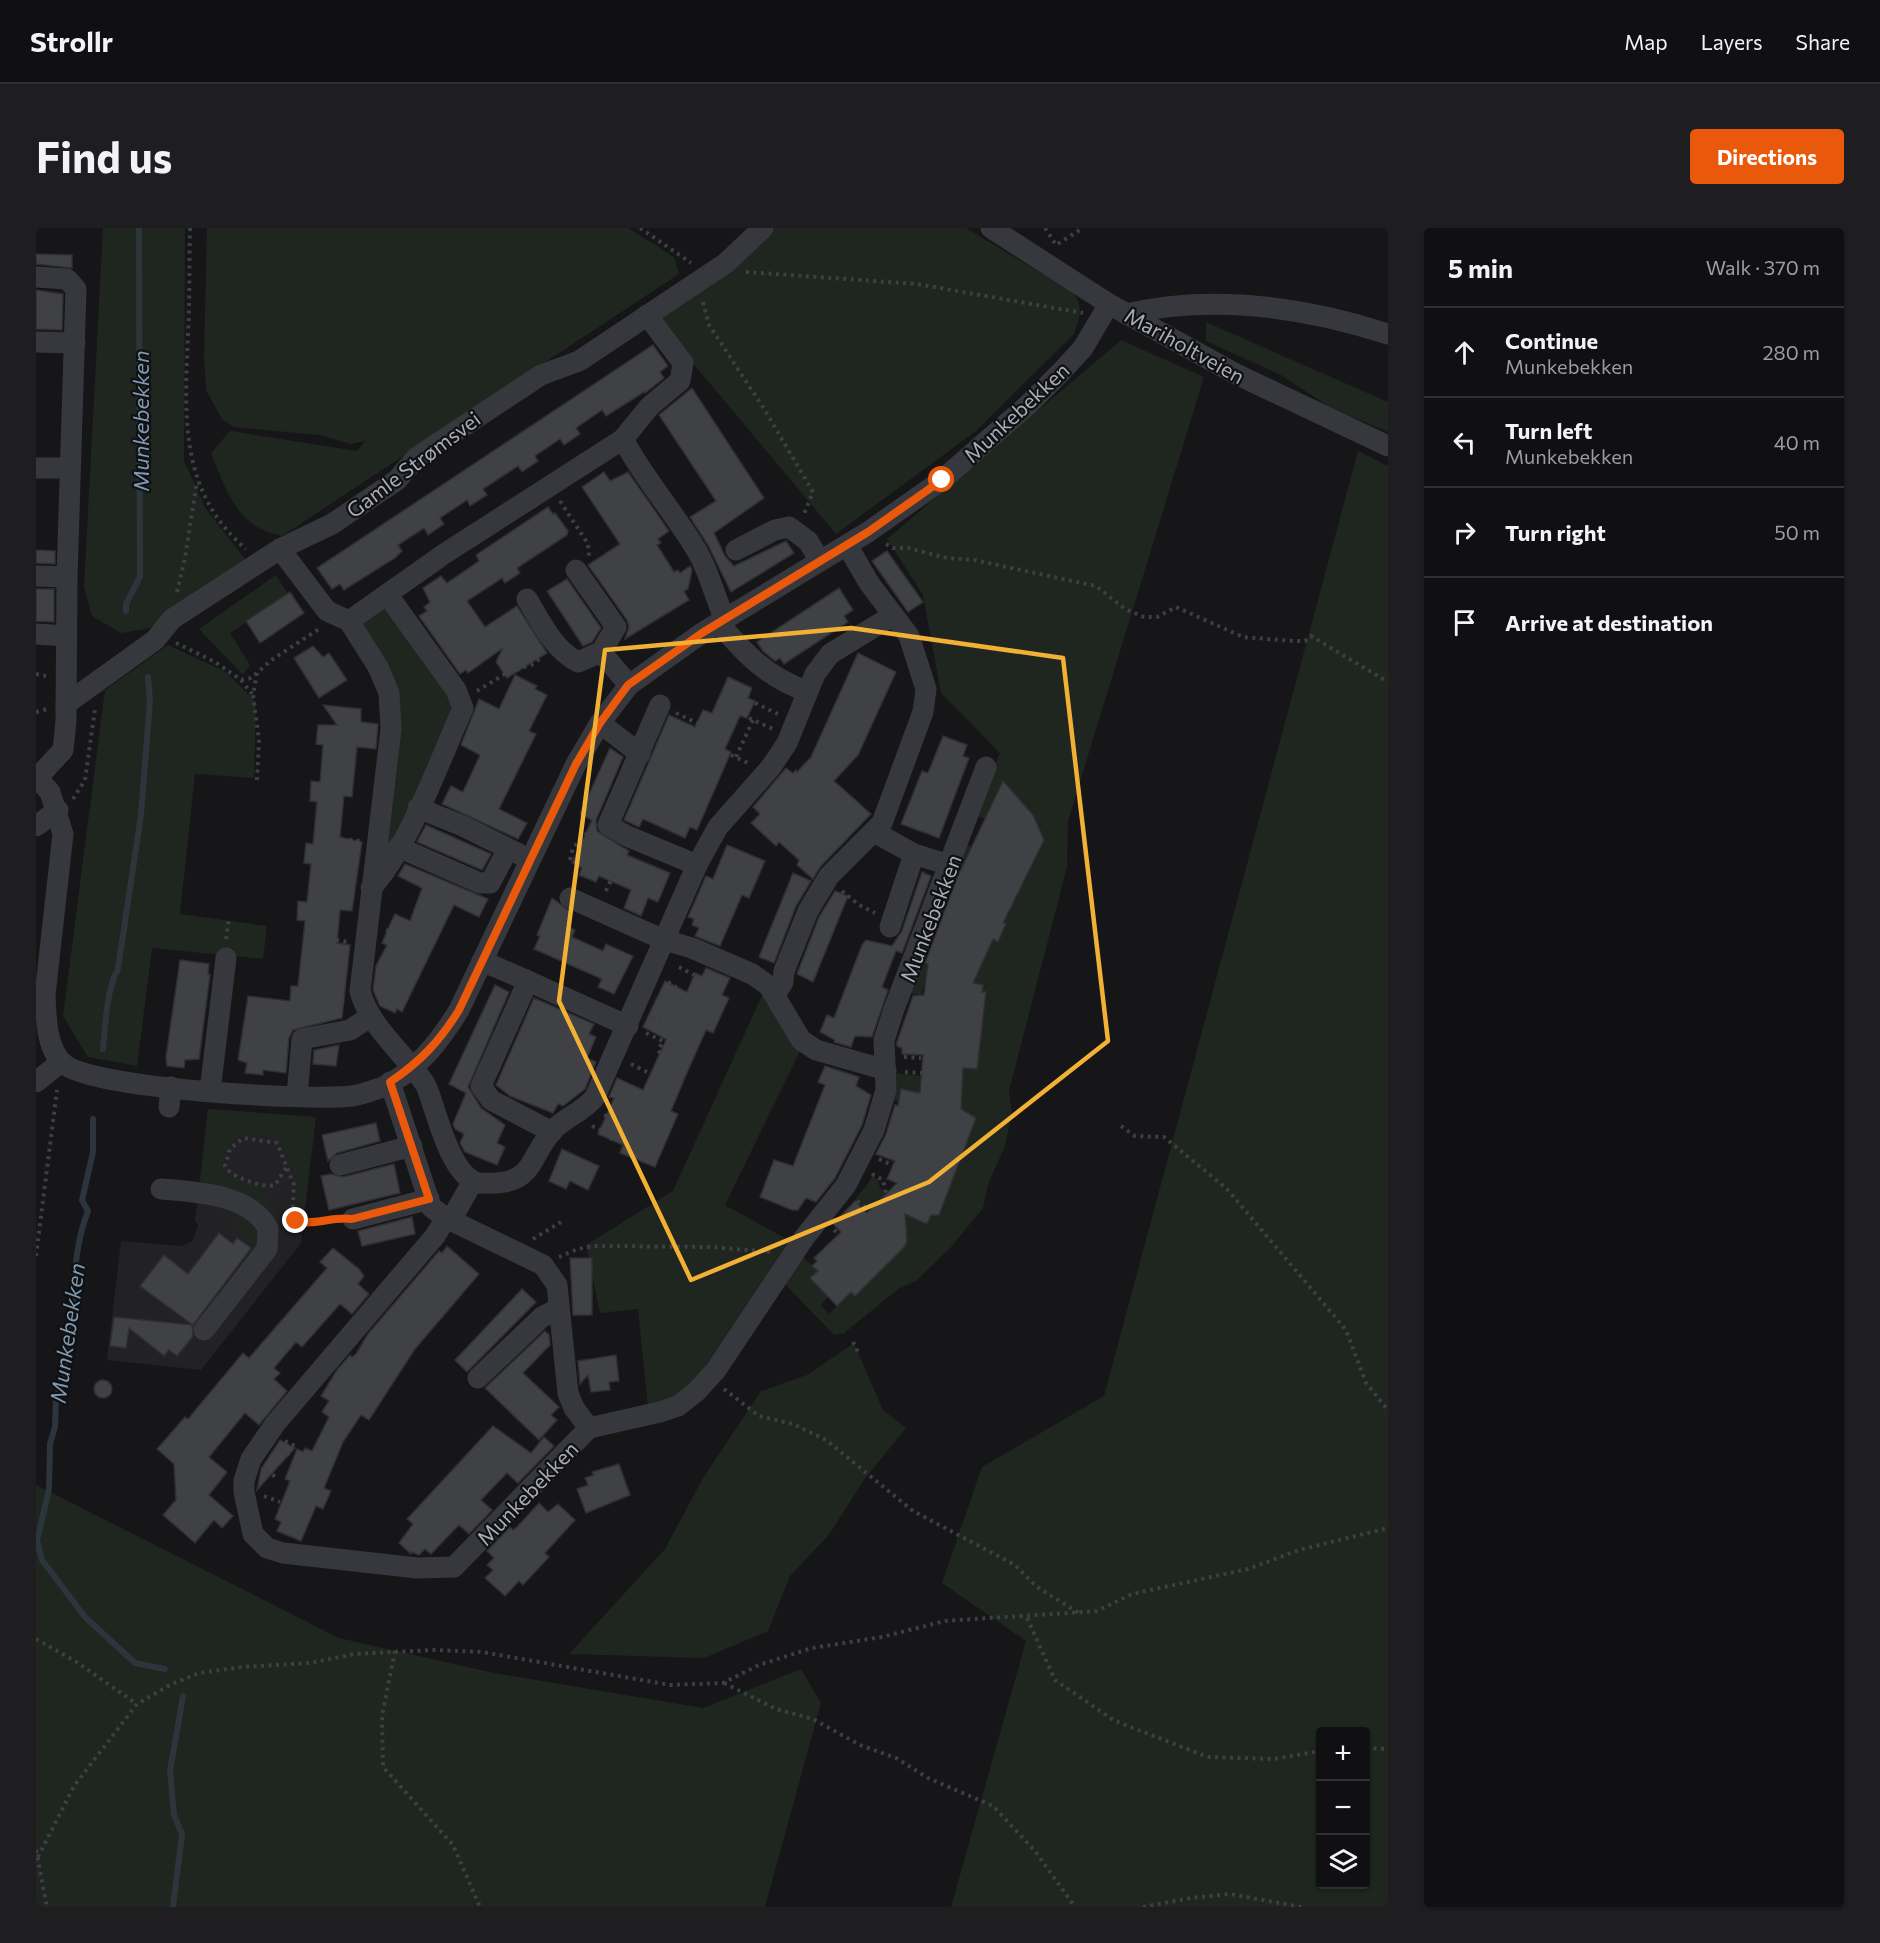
<!DOCTYPE html>
<meta charset="utf-8">
<style>
body{margin:0;font-family:Commissioner,sans-serif;background:#1e1e20;color:#f1f3f6}
.controls{position:absolute;right:18px;bottom:18px;display:grid;overflow:hidden;border-radius:6px;box-shadow:0 2px 4px #0004}
.controls button{width:54px;height:54px;display:grid;place-items:center;padding:0;border:0;border-bottom:2px solid #303032;background:#101012;color:#f1f3f6;font:30px sans-serif}
.stop{position:absolute;width:18px;height:18px;margin:-14px;border:4px solid #ea580c;border-radius:50%;background:#fff}
.stop.end{background:#ea580c;border-color:#fff;box-shadow:0 2px 6px #0008}
.list{margin:0;padding:0;list-style:none}
h2{display:flex;justify-content:space-between;align-items:center;height:78px;margin:0;padding:0 24px;font-size:26px}
h2 small{font-size:20px;font-weight:400;color:#9c9d9f}
.list li{display:grid;grid-template-columns:39px 1fr auto;gap:18px;align-items:center;box-sizing:border-box;height:90px;padding:0 24px;border-top:2px solid #303032}
.list b{display:block;font-size:22px;white-space:nowrap}
.list p{margin:0;font-size:20px;white-space:nowrap;color:#9c9d9f}
.list em{font-size:20px;font-style:normal;color:#9c9d9f}
.icon{flex:none;width:33px;height:33px;fill:none;stroke:currentColor;stroke-width:2;stroke-linecap:round;stroke-linejoin:round}
.map{position:relative;flex:none;width:1352px;height:1679px;overflow:hidden;border-radius:6px}
header{display:flex;align-items:center;gap:36px;box-sizing:border-box;height:84px;padding:0 30px;background:#101012;border-bottom:2px solid #303032}
header strong{font-size:28px}
nav{display:flex;gap:33px;margin-inline-start:auto;font-size:21px}
.intro{display:flex;align-items:center;justify-content:space-between;box-sizing:border-box;height:144px;padding:0 36px}
h1{margin:0;font-size:42px}
.button{padding:15px 27px;border-radius:6px;background:#ea580c;color:#fff;font-size:21px;font-weight:700}
main{display:flex;gap:36px;padding:0 36px}
aside{flex:1;background:#101012;border-radius:6px;box-shadow:0 2px 4px #0004}
.map>svg:first-child{display:block}
.built{fill:#222225}
.green{fill:#1e261f;fill-rule:evenodd}
.lines{fill:none;stroke-linecap:round;stroke-linejoin:round}
.stream{stroke:#2c353c;stroke-width:6}
.building{fill:#404145;stroke:#303034;stroke-width:1.5}
.path{stroke:#3d3f44;stroke-width:4;stroke-dasharray:3 4.5;stroke-linecap:butt}
.minor{stroke:#37383d;stroke-width:21}
.route{stroke:#ea580c;stroke-width:8}
.marked{fill:none;stroke:#f2b134;stroke-width:4.5;stroke-linejoin:round}
.labels{text-anchor:middle;dominant-baseline:central;stroke-width:4.5;stroke-linejoin:round;paint-order:stroke}
.street-label{font-size:21px;fill:#a8adb8;stroke:#111113}
.water-label{font-size:22px;font-style:italic;fill:#7f9bb3;stroke:#111113}
</style>
<header>
<strong>Strollr</strong>
<nav><a>Map</a><a>Layers</a><a>Share</a></nav>
</header>
<div class="intro"><h1>Find us</h1><a class="button">Directions</a></div>
<main>
<div class="map">
<svg width="1352" height="1679" viewBox="0 0 1352 1679">
<rect width="100%" height="100%" fill="#161618"/>
<polygon class="built" points="172,881 280,889 265,1015 165,1142 71,1132 85,1013 146,1018 157,1013 162,997 159,993"/>
<g class="green">
<polygon points="67,0 149,0 148,233 170,281 210,332 115,400 85,405 56,388 48,359"/>
<path d="M171,0H592L638,29L643,46L246,308C201,300 190,262 175,225L194,203L321,223L329,213L315,216L283,207L198,199L186,191L170,162L168,128Z"/>
<path d="M738,0H930L1037,64C1048,79 1044,89 1038,106L940,203L800,306L619,90Z"/>
<polygon points="1170,94 1352,174 1352,204 1295,180 1245,147 1170,113"/>
<path d="M1085,112L1168,149L1032,593L1031,639L973,863L976,884L969,918L952,956L947,980L915,1019L880,1053L862,1061L807,1106L798,1107L748,1055L765,1027L782,1043L774,1051L792,1069L785,1077L793,1086L815,1064L819,1067L871,1014L838,977L830,985L818,974C823,964 832,959 836,948L842,952C844,973 878,980 895,987L940,890L930,884L928,886L854,872L858,845L885,848V858L927,840L941,841L950,765L946,764V757L892,743L885,767L871,765L887,725L940,747L957,711L962,714L969,695L937,646L926,640L924,643L918,641L928,615L942,622L950,634L989,652L1008,612L997,587L967,554L958,570L970,576L961,591L951,587L949,591L939,587L964,525L905,465L887,367L851,311Z"/>
<path d="M1322,223L1352,238V1679H915L990,1413L906,1355L946,1239L1068,1168ZM1284,1504H1330V1656H1284Z"/>
<polygon points="240,347 252,366 194,405 214,437 207,447 163,401"/>
<polygon points="359,370 426,473 349,636 362,480 319,397"/>
<polygon points="132,417 190,444 220,474 218,550 159,546 144,686 231,698 227,731 116,720 101,838 52,829 27,788 69,462"/>
<polygon points="728,763 765,821 689,977 758,1015 681,1133 642,1169 612,1179 602,1081 564,1085 550,1017 637,963"/>
<path d="M172,881L280,889L267,993L258,990L260,959L256,940L240,912C230,909 217,905 207,908C191,912 183,933 190,947L226,959L232,969L230,979L202,968L171,961L165,953Z"/>
<polygon points="199,983 216,989 228,1013 216,1027 214,1025 217,1016 202,1003"/>
<polygon points="818,1115 847,1182 870,1200 828,1252 792,1308 754,1348 732,1403 668,1430 533,1426 629,1321 667,1250 725,1163 771,1147"/>
<polygon points="0,1257 303,1410 458,1445 667,1480 765,1441 785,1475 729,1679 0,1679"/>
</g>
<g class="lines">
<g class="stream">
<polyline points="90,383 90,376 104,349 103,0"/>
<path d="M67,821C69,799 71,759 82,741L105,587L114,472L112,449"/>
<path d="M57,891V924L46,972L52,983C39,1015 38,1054 36,1090L32,1097L28,1147L20,1171L19,1199L14,1216L13,1261L1,1313L6,1332L49,1389L99,1435L129,1441"/>
<polyline points="137,1679 146,1606 138,1587 134,1543 147,1468"/>
</g>
</g>
<g class="building">
<polygon points="0,26 36,27 36,40 0,36"/>
<polygon points="0,62 27,66 26,102 0,101"/>
<polygon points="617,117 632,138 624,144 628,150 609,165 608,164 570,188 566,182 540,200 544,206 528,217 524,211 499,228 502,233 486,244 482,238 447,261 451,267 434,278 431,272 404,290 408,296 392,307 388,300 362,317 366,323 359,330 308,362 304,356 296,361 281,340"/>
<polygon points="656,160 728,270 678,305 689,328 698,338 750,313 758,325 695,364 672,317 654,289 680,273 623,187"/>
<polygon points="568,244 574,253 592,244 633,303 622,311 625,315 621,317 638,344 642,342 644,345 654,338 656,342 652,361 648,363 653,372 589,411 593,399 591,392 552,337 584,316 546,259"/>
<polygon points="512,279 517,286 519,285 532,303 531,307 481,340 484,345 469,355 466,350 431,373 449,399 481,378 511,425 471,450 460,434 467,420 432,445 430,442 424,446 383,388 391,383 388,379 394,374 387,360 405,348 411,355 443,333 440,327"/>
<polygon points="0,322 19,323 19,336 0,335"/>
<polygon points="851,323 887,374 872,384 836,333"/>
<polygon points="531,351 565,400 556,414 547,418 511,363"/>
<polygon points="803,360 817,382 808,388 812,394 748,436 744,430 739,433 727,423 721,414"/>
<polygon points="0,361 18,361 18,394 0,393"/>
<polygon points="254,364 268,385 224,415 210,393"/>
<polygon points="277,418 287,429 293,425 311,452 283,470 258,430"/>
<polygon points="822,425 860,444 822,527 798,553 835,586 784,639 777,651 761,637 763,632 743,614 740,618 715,595 724,586 717,579 750,540 757,545 760,542 761,544 775,529"/>
<polygon points="479,447 501,458 499,461 511,467 493,503 500,506 463,581 491,595 482,611 406,576 415,558 427,564 444,527 425,517 443,471 463,481"/>
<polygon points="692,449 716,460 712,470 719,473 711,490 704,488 689,521 695,524 661,602 654,599 649,610 607,591 603,599 588,592 633,487 659,499 667,482 676,485"/>
<polygon points="287,477 325,481 325,494 342,496 340,521 321,519 316,569 308,568 304,609 326,614 316,683 304,682 301,715 314,717 306,790 257,802 253,810 250,845 227,842 227,847 209,845 211,835 202,832 212,768 254,773 255,758 262,758 269,693 261,692 262,673 271,674 275,636 268,635 270,615 277,616 281,574 274,573 275,553 284,554 287,517 280,516 282,497 301,497"/>
<polygon points="907,508 931,517 927,528 933,530 903,610 865,596 886,543 892,545"/>
<polygon points="574,520 587,529 560,592 561,603 593,623 591,627 634,645 622,674 612,670 605,688 588,680 595,662 563,648 560,654 543,647 546,640 536,635 556,592 544,586"/>
<polygon points="967,553 997,587 1008,612 967,695 970,695 962,714 957,711 937,755 947,757 946,764 950,764 941,841 927,840 925,881 940,890 903,987 895,987 891,996 869,986 871,1014 868,1019 819,1068 815,1064 801,1078 774,1050 782,1043 776,1038 781,1033 778,1030 805,1004 797,996 819,973 831,985 861,955 851,951 859,933 840,926 850,906 859,877 862,878 865,861 884,865 887,827 866,826 866,820 861,818 861,814 877,768 888,767 892,736 889,735 921,650"/>
<polygon points="390,597 455,626 446,642 381,614"/>
<polygon points="691,617 729,633 713,670 706,667 684,718 659,708 663,700 656,697 658,691 652,689 670,648 677,651"/>
<polygon points="369,636 452,671 443,689 418,677 366,784 361,781 359,785 344,778 337,762 340,738 351,717 346,715 355,694 359,686 374,693 386,660 362,648"/>
<polygon points="886,644 895,648 866,725 860,723 846,759 852,762 836,809 819,808 815,819 798,814 799,812 784,804 791,787 798,790 826,717 830,712 856,718 866,703"/>
<polygon points="757,645 775,653 760,678 738,735 723,729"/>
<polygon points="799,663 812,668 777,754 761,746 783,689"/>
<polygon points="516,670 536,685 531,698 539,702 536,709 567,723 570,716 597,728 578,766 562,759 566,751 498,721 504,708 501,707"/>
<polygon points="144,732 173,736 172,746 174,747 163,831 149,832 148,840 131,838 130,829"/>
<polygon points="670,740 694,750 686,767 693,770 677,805 670,802 650,847 635,883 642,886 619,939 584,925 587,917 562,906 578,870 573,869 581,850 607,862 629,814 630,811 607,799 629,753 651,764 659,745 666,748"/>
<polygon points="459,757 473,764 432,859 445,880 469,897 461,915 469,919 461,937 429,924 424,915 428,906 419,901 417,896 430,865 413,856"/>
<polygon points="498,770 558,796 553,806 560,809 551,830 560,834 549,861 527,878 522,876 517,885 474,868 460,857"/>
<polygon points="303,817 300,838 277,836 278,822"/>
<polygon points="789,838 820,848 823,849 820,858 835,867 826,897 799,950 780,974 770,970 762,982 756,982 724,969 738,932 757,938 789,857 782,854"/>
<polygon points="340,895 344,913 301,925 292,933 286,907"/>
<polygon points="526,921 563,938 552,962 534,953 530,961 513,953"/>
<polygon points="358,936 364,965 293,982 285,948 295,946 307,949"/>
<polygon points="376,989 379,1006 326,1018 322,1003"/>
<polygon points="183,1005 197,1016 201,1010 215,1020 157,1097 104,1058 128,1027 152,1046"/>
<polygon points="411,1018 443,1046 379,1121 333,1192 325,1187 307,1214 288,1260 295,1263 287,1281 280,1278 265,1313 241,1303 245,1294 239,1291 254,1253 249,1251 261,1221 267,1224 269,1220 276,1223 293,1189 286,1184 293,1173 285,1168 301,1142 314,1127 316,1129 320,1126 332,1106 403,1023 406,1025"/>
<polygon points="297,1020 323,1041 328,1048 322,1056 333,1066 316,1086 304,1076 266,1119 260,1114 238,1140 244,1145 238,1151 251,1163 223,1197 209,1185 173,1229 191,1244 173,1267 197,1288 186,1300 178,1292 159,1315 127,1287 140,1272 138,1236 121,1221 149,1189 152,1191 207,1125 213,1130 291,1040 284,1034"/>
<polygon points="534,1030 556,1030 556,1087 537,1087"/>
<polygon points="486,1061 500,1074 431,1144 419,1132"/>
<polygon points="78,1089 156,1097 157,1108 141,1128 133,1122 128,1128 93,1100 90,1120 74,1118"/>
<polygon points="509,1103 513,1107 514,1117 487,1145 523,1179 515,1187 521,1192 503,1212 449,1160"/>
<polygon points="580,1127 583,1153 573,1154 574,1162 555,1164 552,1147 544,1156 542,1133"/>
<circle cx="67" cy="1161" r="9"/>
<polygon points="457,1198 495,1225 508,1209 518,1218 482,1255 471,1245 445,1272 456,1282 433,1306 423,1297 395,1326 389,1321 383,1327 376,1324 375,1326 363,1315 377,1296 371,1291"/>
<polygon points="244,1212 259,1220 221,1262 225,1241"/>
<polygon points="583,1236 594,1267 550,1285 541,1261 552,1257 549,1250 558,1247 556,1244"/>
<polygon points="503,1275 512,1284 522,1276 539,1292 509,1325 513,1329 487,1357 483,1353 469,1368 449,1350 457,1342 451,1337 458,1330 451,1323 474,1299 477,1302 481,1299"/>
</g>
<g class="lines">
<g class="path">
<path d="M154,0C153,35 154,70 152,105C149,186 142,263 210,321"/>
<polyline points="604,0 655,35"/>
<polyline points="1009,0 1020,17 1047,0"/>
<polyline points="710,44 881,56 1047,85"/>
<polyline points="667,74 673,97 727,179 777,264 768,286"/>
<polyline points="524,273 552,316 553,328"/>
<polyline points="850,316 857,320 872,320 911,330 938,332 1060,358 1089,381 1108,389 1121,389 1140,379 1207,409 1257,413 1269,413 1275,408 1352,454"/>
<polyline points="141,364 149,330 161,253"/>
<polyline points="140,415 179,434 205,452 215,450 237,431 283,401"/>
<polyline points="221,445 217,467 223,512 221,552"/>
<polyline points="0,446 10,448"/>
<polyline points="205,452 216,466"/>
<polyline points="441,463 472,444 495,437 505,430"/>
<polyline points="719,475 744,487"/>
<polyline points="0,484 11,481"/>
<polyline points="640,485 669,499"/>
<polyline points="713,490 737,501"/>
<polyline points="695,527 714,536"/>
<polyline points="700,529 717,492"/>
<polyline points="37,571 49,552 59,481"/>
<polyline points="313,612 324,613"/>
<polyline points="534,632 537,620 554,602"/>
<polyline points="570,663 587,626"/>
<polyline points="806,663 823,677 839,685"/>
<polyline points="309,667 318,668"/>
<polyline points="350,702 358,705"/>
<polyline points="190,711 193,689"/>
<polyline points="300,712 312,714"/>
<polyline points="300,735 310,736"/>
<polyline points="643,739 658,747"/>
<polyline points="632,754 641,760"/>
<polyline points="623,768 636,774"/>
<polyline points="298,772 308,773"/>
<polyline points="616,790 634,798"/>
<polyline points="610,805 627,813 622,823 626,826"/>
<polyline points="868,829 885,830"/>
<polyline points="595,836 611,844"/>
<polyline points="869,844 886,845"/>
<polyline points="865,878 881,884"/>
<polyline points="568,887 587,895"/>
<polyline points="859,897 877,903"/>
<polyline points="556,898 571,905 579,915"/>
<polyline points="1085,898 1099,908 1128,909 1191,961 1310,1102 1330,1155 1352,1182"/>
<polyline points="854,911 871,918"/>
<polyline points="843,931 863,940"/>
<path d="M250,940L239,957C229,961 192,948 189,938L194,921L207,910L241,915L258,957L256,992"/>
<polyline points="836,946 847,952 850,966 858,971"/>
<polyline points="821,973 830,980 840,975"/>
<polyline points="809,988 823,997"/>
<polyline points="255,992 267,995 298,991"/>
<polyline points="798,1002 805,1008"/>
<polyline points="497,1011 525,994"/>
<polyline points="0,1028 21,862"/>
<polyline points="523,1029 542,1021 558,1018 675,1019 736,1024"/>
<polyline points="817,1114 823,1126"/>
<polyline points="688,1161 723,1188 757,1196 790,1212 877,1283 979,1337 1001,1359 1043,1385"/>
<polyline points="249,1213 259,1218"/>
<polyline points="244,1222 254,1227"/>
<polyline points="230,1243 240,1249"/>
<polyline points="228,1268 244,1274"/>
<polyline points="991,1390 1019,1452 1079,1493 1172,1529 1238,1531 1284,1523"/>
<polyline points="0,1411 39,1433 101,1476"/>
<polyline points="359,1423 346,1488 347,1539 417,1617 444,1679"/>
<polyline points="688,1455 740,1481 777,1491 824,1517 860,1530 892,1550 957,1578 999,1623 1039,1679"/>
<polyline points="1330,1520 1352,1521"/>
<polyline points="0,1622 11,1679"/>
<polyline points="2,1629 38,1558 101,1476 134,1457 163,1445 206,1439 274,1435 319,1426 398,1422 446,1424 634,1457 687,1455 723,1437 776,1420 846,1409 909,1393 1061,1383 1096,1366 1212,1341 1263,1322 1352,1300"/>
<polyline points="1107,1679 1155,1670 1194,1666 1265,1679"/>
</g>
<g class="minor">
<polyline points="955,0 1073,76 1198,145 1352,218"/>
<path d="M0,49L31,51L40,61L31,349L30,493L27,522L1,550L14,564L27,606L9,767C10,788 10,822 28,836C58,861 272,873 316,868C326,867 338,862 347,859C381,843 404,813 423,782L540,536L564,495L593,457L666,405L832,304L906,252L993,176L1026,143L1047,120L1073,76"/>
<path d="M1090,86C1178,66 1268,79 1352,106"/>
<polyline points="0,114 39,115"/>
<path d="M587,211C608,251 638,284 661,323C674,345 678,368 689,391"/>
<polyline points="0,240 34,240"/>
<path d="M244,321L291,383L313,393L342,439L353,465L355,501L324,763C332,793 356,815 375,838C380,845 388,852 391,860C401,885 414,947 442,955C502,959 490,930 519,900C532,888 548,883 559,869L661,637L682,599L735,539L751,515L779,446L794,426L856,388"/>
<polyline points="700,322 739,302 753,299 772,313 784,333"/>
<polyline points="540,342 580,399 565,424 593,457"/>
<polyline points="0,348 31,349"/>
<path d="M491,371C505,394 517,421 542,434L565,424"/>
<polyline points="313,393 408,326 587,211 614,178 644,153 647,135 611,87"/>
<path d="M683,395C709,426 731,449 770,463"/>
<polyline points="0,406 30,408"/>
<polyline points="30,476 119,412 136,391 244,321 296,296 361,252 381,229 505,147 543,133 690,35 727,0"/>
<polyline points="624,477 572,597 591,608 661,637"/>
<polyline points="564,495 604,526"/>
<polyline points="382,580 427,598 483,626"/>
<polyline points="0,598 22,582"/>
<polyline points="838,604 878,626 913,637"/>
<polyline points="362,619 444,655 454,655 472,621"/>
<path d="M335,660C372,621 404,532 427,480L420,462L351,366"/>
<polyline points="534,670 628,712 656,720 716,746 733,758 765,812 780,822 850,842"/>
<polyline points="854,699 878,626"/>
<polyline points="446,733 492,753 445,858 455,872 516,904"/>
<polyline points="492,753 592,798"/>
<polyline points="739,767 747,754 748,743 772,683 793,648 846,595 887,484 890,461 873,408 833,355 811,317"/>
<polyline points="0,854 25,834"/>
<polyline points="354,854 395,979 410,990 507,1037 521,1057 532,1165 538,1180 553,1200"/>
<polyline points="174,863 190,730"/>
<polyline points="261,868 266,811 314,802 335,788"/>
<polyline points="133,879 135,859"/>
<polyline points="304,937 376,918"/>
<path d="M125,961C161,964 213,966 232,1000L231,1021L168,1102"/>
<polyline points="410,990 399,1008 239,1196 215,1231 208,1253 208,1264 217,1306 231,1320 247,1325 381,1340 418,1339 553,1200 624,1184 642,1178 661,1163 680,1142 768,1010 810,957 838,902 850,862 848,812 858,781 950,539"/>
<polyline points="317,991 393,971"/>
<polyline points="415,992 437,953"/>
<polyline points="442,1150 506,1089 522,1081"/>
</g>
</g>
<g class="lines">
<path class="route" d="M260,993C278,998 297,988 316,991L393,971L354,854C384,834 404,813 423,782L540,536L564,495L592,457L666,405L832,304L906,252"/>
</g>
<path class="marked" d="M815,400L1027,430L1072,813L893,954L655,1052L523,773L569,422Z"/>
<g class="labels">
<g class="street-label">
<text transform="translate(1149 117) rotate(29)">Mariholtveien</text>
<text transform="translate(980 184) rotate(-43)">Munkebekken</text>
<text transform="translate(377 236) rotate(-37)">Gamle Strømsvei</text>
<text transform="translate(894 690) rotate(-69)">Munkebekken</text>
<text transform="translate(491 1265) rotate(-46)">Munkebekken</text>
</g>
<g class="water-label">
<text transform="translate(104 193) rotate(-90)">Munkebekken</text>
<text transform="translate(31 1105) rotate(-82)">Munkebekken</text>
</g>
</g>
</svg>
<div class="controls">
<button>+</button>
<button>−</button>
<button><svg class="icon" aria-label="layers" viewBox="0 0 24 24"><path d="M12 4l9 5-9 5-9-5zM3 14l9 5 9-5"/></svg></button>
</div>
<div class="stop" style="left:906px;top:252px"></div>
<div class="stop end" style="left:260px;top:993px"></div>
</div>
<aside>
<h2>5 min<small>Walk · 370 m</small></h2>
<ul class="list">
<li><svg class="icon" aria-label="ahead" viewBox="0 0 24 24"><path d="M12 20V5M6 11l6-6 6 6"/></svg><div><b>Continue</b><p>Munkebekken</p></div><em>280 m</em></li>
<li><svg class="icon" aria-label="left" viewBox="0 0 24 24"><path d="M17 20v-9H6M10 6l-5 5 5 5"/></svg><div><b>Turn left</b><p>Munkebekken</p></div><em>40 m</em></li>
<li><svg class="icon" aria-label="right" viewBox="0 0 24 24"><path d="M7 20v-9h11M14 6l5 5-5 5"/></svg><div><b>Turn right</b></div><em>50 m</em></li>
<li><svg class="icon" aria-label="arrive" viewBox="0 0 24 24"><path d="M6 21V4h12l-3 4 3 4H6"/></svg><div><b>Arrive at destination</b></div></li>
</ul>
</aside>
</main>
